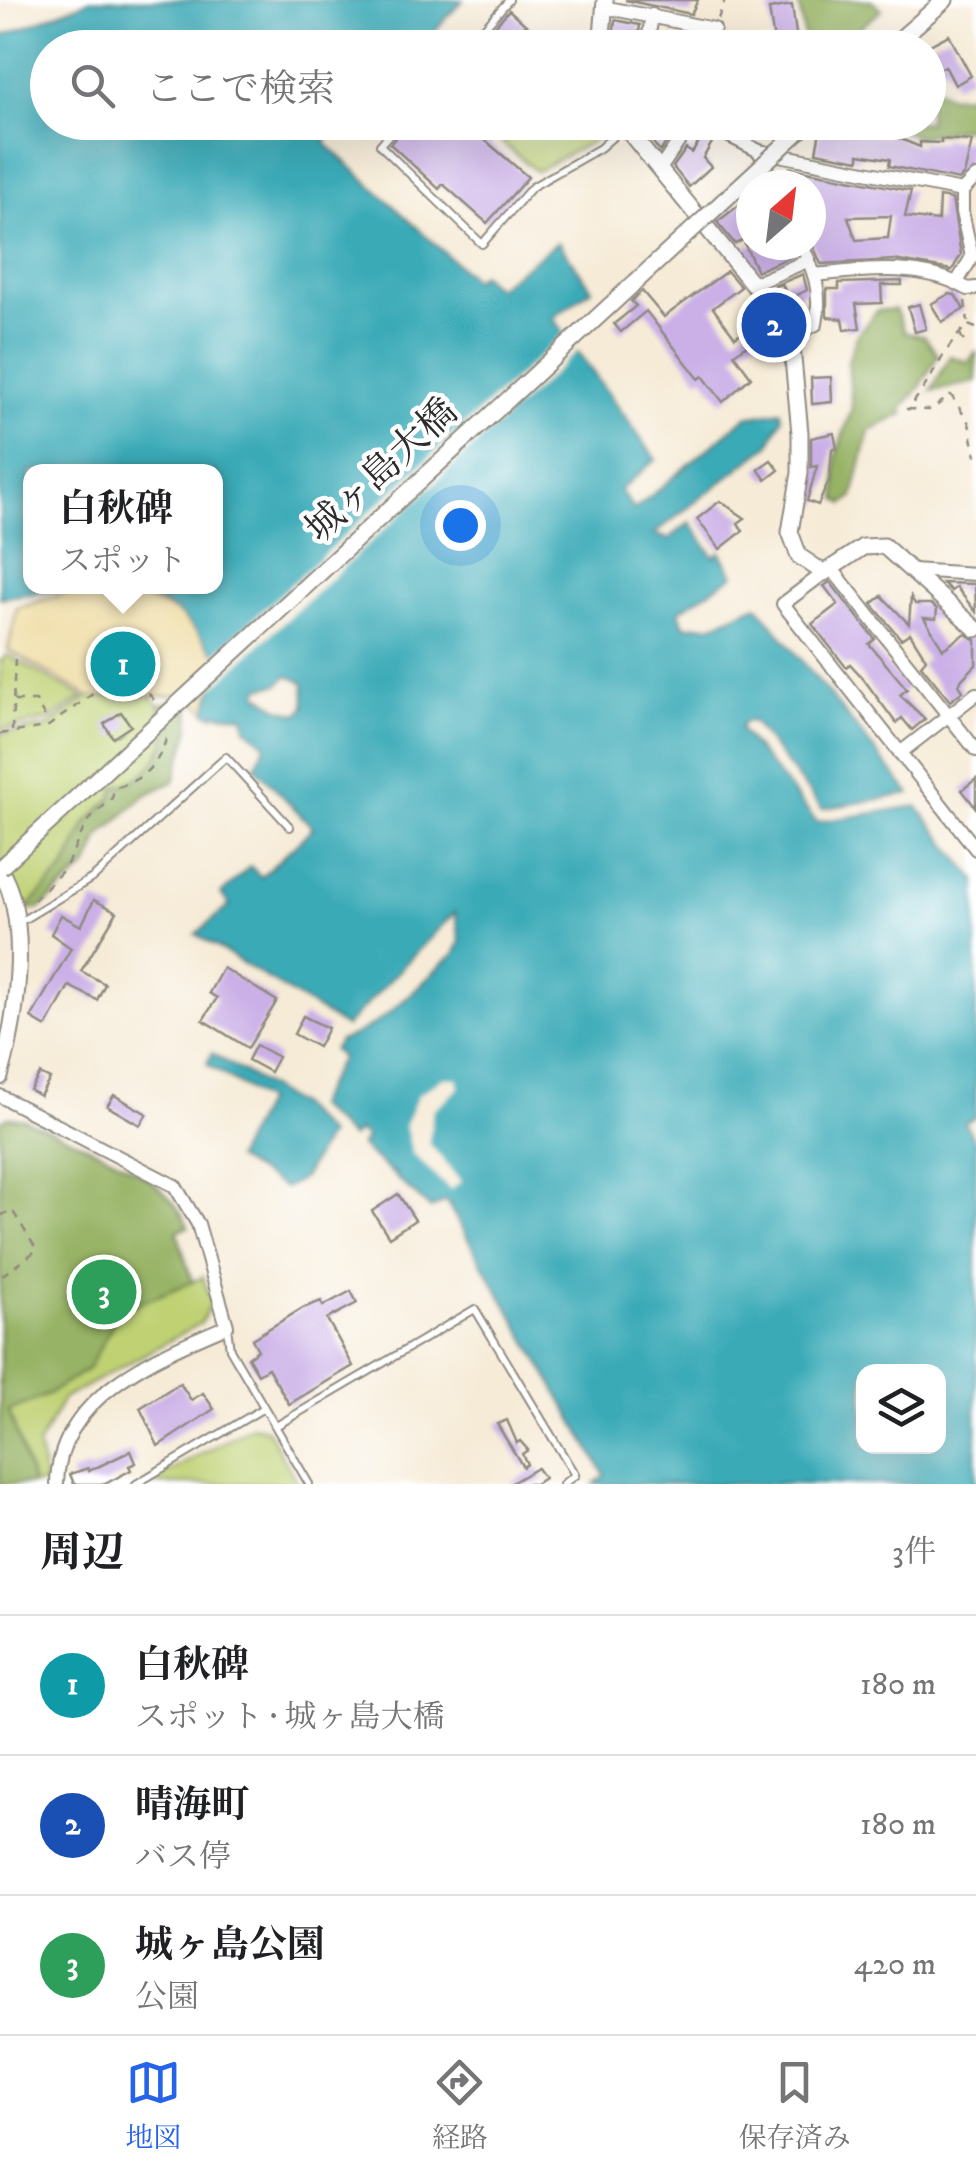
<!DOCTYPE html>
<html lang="ja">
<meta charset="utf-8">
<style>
body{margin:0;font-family:"IM FELL DW Pica","Noto Serif JP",serif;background:#f6f6f6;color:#202124}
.controls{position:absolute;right:30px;bottom:30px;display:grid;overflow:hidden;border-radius:20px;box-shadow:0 10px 40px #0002}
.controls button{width:90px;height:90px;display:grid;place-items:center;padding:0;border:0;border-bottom:2px solid #e0e0e0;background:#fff;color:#202124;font:50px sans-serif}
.compass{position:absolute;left:736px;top:170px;width:90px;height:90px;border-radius:50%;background:#fff;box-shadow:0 10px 40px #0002;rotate:28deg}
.you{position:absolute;left:460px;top:525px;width:35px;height:35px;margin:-25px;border:8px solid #fff;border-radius:50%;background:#1a73e8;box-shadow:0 0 0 15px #1a73e833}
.badge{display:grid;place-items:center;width:65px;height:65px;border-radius:50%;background:#2563eb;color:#fff;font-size:32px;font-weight:700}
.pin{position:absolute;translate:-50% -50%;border:5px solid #fff;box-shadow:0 2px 10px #0006}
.popup{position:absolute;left:23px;top:464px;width:200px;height:130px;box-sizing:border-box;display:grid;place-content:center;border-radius:20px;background:#fff;filter:drop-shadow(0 2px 8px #0005);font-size:32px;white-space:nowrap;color:#757577}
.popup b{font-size:38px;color:#202124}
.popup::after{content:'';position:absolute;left:50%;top:100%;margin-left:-20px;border:20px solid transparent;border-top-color:#fff}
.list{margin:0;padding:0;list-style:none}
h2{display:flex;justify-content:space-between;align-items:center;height:130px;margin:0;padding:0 40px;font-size:42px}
h2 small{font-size:32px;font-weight:400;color:#757577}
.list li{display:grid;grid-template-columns:65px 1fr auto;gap:30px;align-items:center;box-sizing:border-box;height:140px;padding:0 40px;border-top:2px solid #e0e0e0}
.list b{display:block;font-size:38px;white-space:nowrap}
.list p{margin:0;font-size:32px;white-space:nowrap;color:#757577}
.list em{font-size:32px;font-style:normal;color:#757577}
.icon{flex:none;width:55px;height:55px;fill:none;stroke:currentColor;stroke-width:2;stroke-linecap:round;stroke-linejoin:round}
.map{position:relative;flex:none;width:976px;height:1484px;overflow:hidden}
.search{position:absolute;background:#fff;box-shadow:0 10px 40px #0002;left:30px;right:30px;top:30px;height:110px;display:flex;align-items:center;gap:25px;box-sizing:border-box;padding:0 35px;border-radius:55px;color:#757577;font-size:38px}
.sheet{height:550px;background:#fff}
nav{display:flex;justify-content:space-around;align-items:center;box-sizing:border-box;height:140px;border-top:2px solid #e0e0e0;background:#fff;font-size:28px;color:#757577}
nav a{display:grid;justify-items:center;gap:5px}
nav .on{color:#2563eb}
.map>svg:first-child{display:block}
.green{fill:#bfd173;stroke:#757e4f;stroke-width:2.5}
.forest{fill:#97b365;stroke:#616f48;stroke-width:2.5}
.sand{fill:#eeda9e;stroke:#8c8264;stroke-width:2.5}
.water{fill:#3aaab7;stroke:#326a71;stroke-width:2.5;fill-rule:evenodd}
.pier{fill:#f6ebd7}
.building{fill:#cbb0e7;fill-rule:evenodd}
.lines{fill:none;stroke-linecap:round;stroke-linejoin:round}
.service-casing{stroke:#908b81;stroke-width:10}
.minor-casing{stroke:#908b81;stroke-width:16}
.tertiary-casing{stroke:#908b81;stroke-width:19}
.path{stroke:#908b81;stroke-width:2.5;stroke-dasharray:8 8;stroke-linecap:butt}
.service{stroke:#fff;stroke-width:6}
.minor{stroke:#fff;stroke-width:12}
.tertiary{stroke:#fff;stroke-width:15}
.tertiary-bridge-casing{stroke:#908b81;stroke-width:19;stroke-linecap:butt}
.tertiary-bridge{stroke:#fff;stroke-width:15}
.labels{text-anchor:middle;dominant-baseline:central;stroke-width:9;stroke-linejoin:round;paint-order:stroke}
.street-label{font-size:38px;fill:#2b2b2b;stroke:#fff}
</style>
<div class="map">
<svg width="976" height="1484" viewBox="0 0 976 1484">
<rect width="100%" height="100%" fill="#fff"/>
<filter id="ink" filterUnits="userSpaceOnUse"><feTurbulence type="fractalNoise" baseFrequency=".01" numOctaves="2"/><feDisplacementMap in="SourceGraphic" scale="20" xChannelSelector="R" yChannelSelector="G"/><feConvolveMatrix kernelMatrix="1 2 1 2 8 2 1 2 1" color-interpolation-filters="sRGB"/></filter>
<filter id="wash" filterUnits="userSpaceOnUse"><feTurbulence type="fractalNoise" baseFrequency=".0048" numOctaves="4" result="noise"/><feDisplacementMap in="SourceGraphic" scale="40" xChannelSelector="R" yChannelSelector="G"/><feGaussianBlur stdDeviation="2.25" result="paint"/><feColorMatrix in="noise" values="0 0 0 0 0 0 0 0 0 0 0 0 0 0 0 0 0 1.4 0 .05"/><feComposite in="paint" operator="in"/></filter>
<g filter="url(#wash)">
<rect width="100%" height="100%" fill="#f6ebd7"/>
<g class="green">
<polygon points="521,123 602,123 604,127 591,142 536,171 502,143"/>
<polygon points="7,655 83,697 48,720 0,730 0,662"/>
<polygon points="94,693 149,694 159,705 189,700 190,728 174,781 145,795 100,836 88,866 39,909 17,910 0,870 0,734 47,727"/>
<path d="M9,1117L24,1119C76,1144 166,1168 188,1227L177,1231L192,1282L203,1277L211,1302L201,1323L63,1399L38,1446L46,1484H0V1121Z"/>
<polygon points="252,1426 267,1429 298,1484 147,1484"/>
</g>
<g class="forest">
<polygon points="798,0 871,0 882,10 836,47 806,47"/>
<polygon points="929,85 950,96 970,95 976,101 976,126 917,137 883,123 928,122"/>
<polygon points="895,309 905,333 924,336 938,355 920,387 902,408 903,414 869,431 853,497 844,504 837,499 836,456 852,408 848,361 857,335 877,311"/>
<polygon points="976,353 976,382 931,391 950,356 968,362"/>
<path d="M189,700L190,728L174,781L145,795L100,836L88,866L39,909L17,910L28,907L65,868L87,822L112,798L115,787C143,782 161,760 167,732L159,705Z"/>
<path d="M9,1117L24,1119C76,1143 167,1170 188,1227L177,1231L192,1282L120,1311L88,1369L45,1396L9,1411L33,1484H0V1121Z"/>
</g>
<polygon class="sand" points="71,592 144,598 184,615 222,647 229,681 213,716 187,695 90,697 8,650 17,608"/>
<g class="water">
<path d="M90,0H463L420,47L48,48V122L342,123L324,142L474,280L481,274L496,288L558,242L592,289L553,318L656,459L620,490L634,510L746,417L781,411L782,418L769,445L654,534L669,539L690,522L714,557L720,552L734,575L679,611L684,626L713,625L757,605L910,794L822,809L752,721L744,722L740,729L817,822L917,806L976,880V1116L965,1123L976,1143V1484H594L605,1475L446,1201L431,1209L394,1176L396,1172L391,1173L360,1146L366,1138L358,1131L351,1138L315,1106L341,1057L333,1050L339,1041C382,1029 421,982 455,953L460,941L455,912L345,1027L196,934L230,905L221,894L250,866L261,877L313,828L255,767L266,744L246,728L244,716L206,713L221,660C207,645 194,626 178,613C129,575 57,590 0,598V37ZM31,472H216V586H31ZM288,675L304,683L305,706L299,714L280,709L258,694L260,688L279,684ZM864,1372H938V1446H864Z"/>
<polygon points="212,1053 299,1106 328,1135 303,1178 285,1188 235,1159 265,1101 207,1064"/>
</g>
<g class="pier">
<polygon points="568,330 581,348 207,693 215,662 211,658"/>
<polygon points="442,1078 457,1078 459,1088 433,1110 429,1143 461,1182 450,1190 412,1153 405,1124 418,1095"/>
</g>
<g id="blocks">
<g class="building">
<polygon points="625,0 698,0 691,14"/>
<polygon points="792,5 798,48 775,48 769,9"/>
<polygon points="509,10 544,41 538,48 476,48"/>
<polygon points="615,20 640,25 639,33 631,32 631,40 613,39"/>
<polygon points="949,35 971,76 955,85 945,66 928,75 928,46"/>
<polygon points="409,122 464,122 528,177 487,223 443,184 439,189 390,144"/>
<polygon points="638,122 680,122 660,152"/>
<polygon points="835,123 885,137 886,133 920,147 920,142 941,143 941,139 972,141 964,175 959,180 889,166 890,159 859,154 859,160 816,152 821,126 834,128"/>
<polygon points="704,134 714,139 703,158 711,167 689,187 673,167 686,149 692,153"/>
<path d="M791,168L911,191L905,217L938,221L939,197L952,199L961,255L952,270L894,260L821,264L811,241V185H805ZM891,216L888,238L856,240L848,217Z"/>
<polygon points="751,196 751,236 735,244 717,222"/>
<polygon points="745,245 792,245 795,255 757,271"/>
<polygon points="727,271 741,287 713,308 735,337 759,321 767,332 734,354 751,377 723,402 703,376 699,379 646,311 621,332 614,324 636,306 631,301 642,291 664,317"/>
<polygon points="803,274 807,290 789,299 782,284 774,286"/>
<polygon points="902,281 902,285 881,285 882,303 856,304 860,328 845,330 843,319 827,317 827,289 839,289 839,283"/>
<polygon points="949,294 955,295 964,309 942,322 931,304"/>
<polygon points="919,304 926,329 915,332 908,307"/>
<polygon points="831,377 832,402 812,404 811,378"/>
<polygon points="834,433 837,449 832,449 830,479 818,505 807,501 817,466 811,467 811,438"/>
<polygon points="771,460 779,470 766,480 758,469"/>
<polygon points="720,501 745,518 738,523 743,531 720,549 697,519"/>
<polygon points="830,582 875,639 869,644 907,689 900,695 925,719 912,730 902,718 896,723 862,677 850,664 846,667 812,624 838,604 824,586"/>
<polygon points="943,583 975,584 976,612 956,587 951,591"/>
<polygon points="882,596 909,624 911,597 915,604 931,604 937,609 936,619 924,618 943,649 965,634 976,640 976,665 962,679 959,685 963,691 950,701 921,665 926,659 910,633 901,639 872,604"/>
<polygon points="121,712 131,726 113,738 104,724"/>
<polygon points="976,779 976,808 962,790"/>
<polygon points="94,900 117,912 81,971 105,984 97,1000 69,986 46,1027 31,1018 71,948 51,934 61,915 81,926"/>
<polygon points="223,968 277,1001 248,1048 203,1020 217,998 209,993"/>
<polygon points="303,1016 328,1028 318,1047 294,1034"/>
<polygon points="256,1045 278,1057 270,1072 248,1060"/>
<polygon points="40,1074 50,1079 40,1096 30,1090"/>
<polygon points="114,1095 147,1114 140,1125 107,1106"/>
<polygon points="398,1194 415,1220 389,1237 372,1211"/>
<polygon points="351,1291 357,1303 327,1319 353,1366 289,1404 268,1368 258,1374 248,1357 258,1350 252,1339 303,1308 321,1301 323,1306"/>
<polygon points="180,1383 191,1400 203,1393 214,1409 158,1446 140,1408"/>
<polygon points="507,1420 517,1443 520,1441 528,1450 522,1454 527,1464 523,1467 497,1424"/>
<polygon points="131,1451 136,1463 129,1466 131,1470 105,1484 74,1484 70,1474 88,1468 89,1471"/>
<polygon points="537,1468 544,1478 535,1484 510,1484"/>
</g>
</g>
</g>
<g filter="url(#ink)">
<use href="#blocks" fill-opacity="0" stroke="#908b81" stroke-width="2.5"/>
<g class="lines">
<g class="service-casing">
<g id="service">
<polyline points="466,48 509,0"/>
<polyline points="400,122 380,145 482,244 532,187 600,148 624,127"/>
<polyline points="18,923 94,877 226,757 290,827"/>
<polyline points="227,1327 230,1349 309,1484"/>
<polyline points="276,1426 475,1309 575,1475 563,1484"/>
<polyline points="136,1484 262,1409"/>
</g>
</g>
<g class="minor-casing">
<g id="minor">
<polyline points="603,7 714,29"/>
<polyline points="647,48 652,15"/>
<polyline points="702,122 759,151"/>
<polyline points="660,169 692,122"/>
<polyline points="775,185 759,151 962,191"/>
<path d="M815,275C865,270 923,262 968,289L976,288"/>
<polyline points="957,282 972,257 962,212 962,191 976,177"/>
<polyline points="756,283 809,260"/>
<path d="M791,337L816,324C822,292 815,274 802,245"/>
<polyline points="832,569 976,750"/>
<polyline points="912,570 976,574"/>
<polyline points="824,573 783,604 976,849"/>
<polyline points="900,753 976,694"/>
<path d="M0,1096L175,1186L198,1224L227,1326C158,1355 58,1397 57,1484"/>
</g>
</g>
<g class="tertiary-casing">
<g id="tertiary">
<polyline points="601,48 605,0"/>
<polyline points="890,48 945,0"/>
<polyline points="621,122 786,325 791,337 800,433 800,473 790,532 799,556 824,573 863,547 884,546 976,629"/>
<path d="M0,870C32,922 16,1021 0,1077"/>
</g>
</g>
<g class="path">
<polyline points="718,19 725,0"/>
<polyline points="965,301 968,322"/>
<path d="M976,328L968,325C941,349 932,384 907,409L931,410L951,395L969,423L976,456"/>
<polyline points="960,334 967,347"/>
<polyline points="14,701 36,701 48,723"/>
<polyline points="12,731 15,657"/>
<polyline points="0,734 47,727 94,693 149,694 158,704"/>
<path d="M34,900L65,868L87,822L112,798L115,787C142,782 161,762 167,735"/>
<polyline points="0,1216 12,1210 37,1250 0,1277"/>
</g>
<use href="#service" class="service"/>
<use href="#minor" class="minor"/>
<use href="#tertiary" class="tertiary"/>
<g class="tertiary-bridge-casing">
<polyline id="tertiary-bridge" points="0,868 809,122"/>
</g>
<use href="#tertiary-bridge" class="tertiary-bridge"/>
</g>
</g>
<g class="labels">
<g class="street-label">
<text transform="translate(382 471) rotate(-43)">城ヶ島大橋</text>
</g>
</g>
</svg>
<div class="controls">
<button><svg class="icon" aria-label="layers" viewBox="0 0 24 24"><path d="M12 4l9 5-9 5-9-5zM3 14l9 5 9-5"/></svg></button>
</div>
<svg class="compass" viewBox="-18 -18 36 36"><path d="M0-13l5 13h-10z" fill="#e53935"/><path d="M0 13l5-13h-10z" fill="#757577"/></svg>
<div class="you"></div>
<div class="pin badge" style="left:123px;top:664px;background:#0f9aa8">1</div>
<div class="popup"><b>白秋碑</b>スポット</div>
<div class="pin badge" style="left:774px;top:325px;background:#1a4fb4">2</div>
<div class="pin badge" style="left:104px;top:1292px;background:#2e9e5b">3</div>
<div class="search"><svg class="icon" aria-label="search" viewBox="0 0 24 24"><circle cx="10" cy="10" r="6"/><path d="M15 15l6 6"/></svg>ここで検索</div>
</div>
<section class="sheet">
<h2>周辺<small>3件</small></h2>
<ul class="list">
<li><span class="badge" style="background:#0f9aa8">1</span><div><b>白秋碑</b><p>スポット · 城ヶ島大橋</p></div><em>180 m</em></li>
<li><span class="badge" style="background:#1a4fb4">2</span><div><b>晴海町</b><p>バス停</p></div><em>180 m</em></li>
<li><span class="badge" style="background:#2e9e5b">3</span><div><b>城ヶ島公園</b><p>公園</p></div><em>420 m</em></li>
</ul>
</section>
<nav>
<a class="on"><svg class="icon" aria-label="map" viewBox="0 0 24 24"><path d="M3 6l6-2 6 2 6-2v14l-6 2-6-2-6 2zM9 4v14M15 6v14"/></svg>地図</a>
<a><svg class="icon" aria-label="directions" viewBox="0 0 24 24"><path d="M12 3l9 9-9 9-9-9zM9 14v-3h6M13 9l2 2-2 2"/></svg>経路</a>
<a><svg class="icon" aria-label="saved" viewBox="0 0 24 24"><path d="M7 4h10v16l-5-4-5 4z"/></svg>保存済み</a>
</nav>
